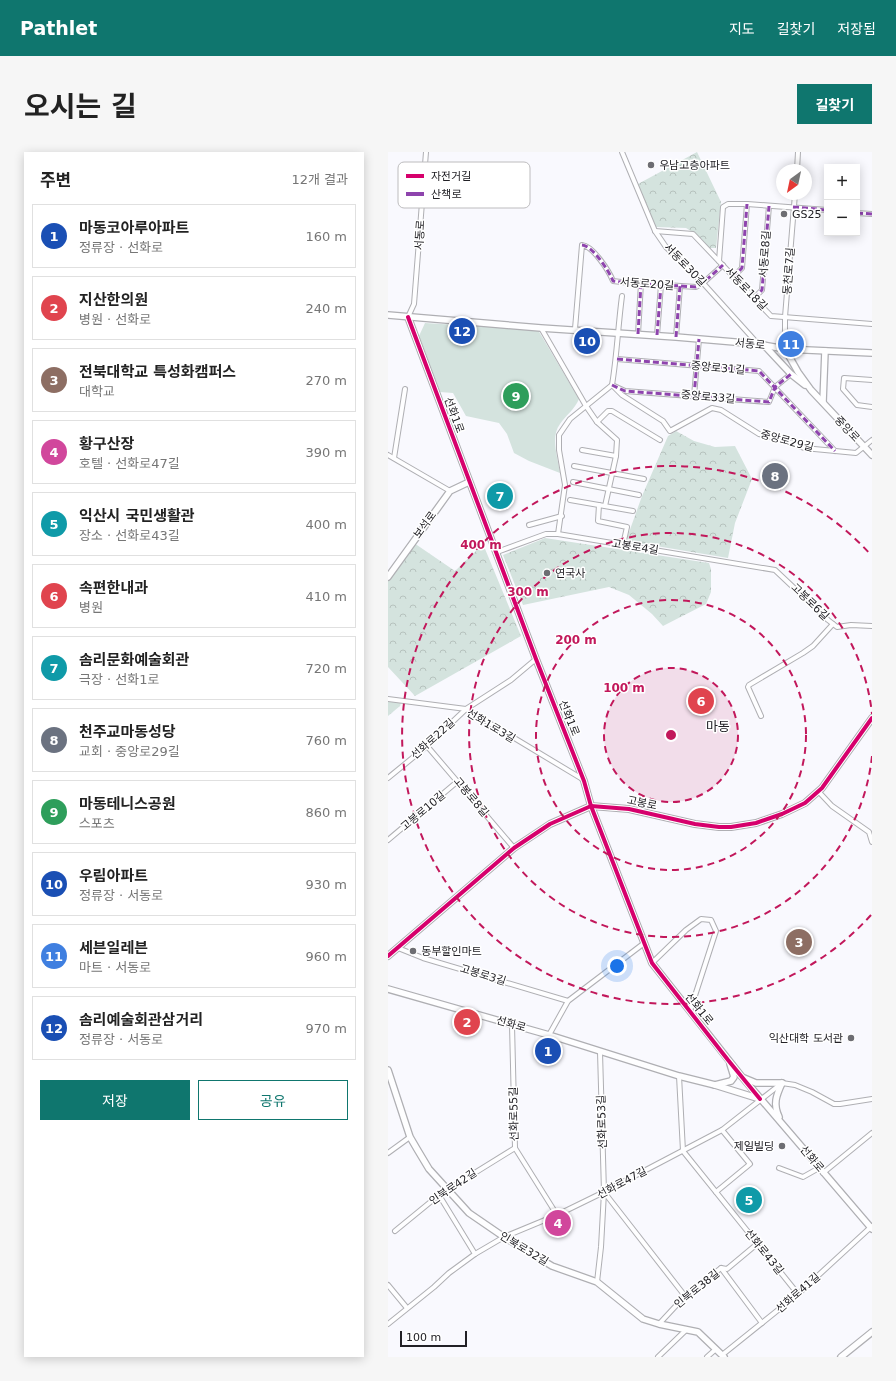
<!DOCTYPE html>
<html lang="ko">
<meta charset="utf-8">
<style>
body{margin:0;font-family:"DejaVu Sans","Noto Sans KR",sans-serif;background:#f6f6f6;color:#222}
.controls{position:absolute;right:12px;top:12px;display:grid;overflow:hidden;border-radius:0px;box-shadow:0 2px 10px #0003}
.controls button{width:36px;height:36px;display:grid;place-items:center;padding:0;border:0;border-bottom:1px solid #e0e0e0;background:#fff;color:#222;font:20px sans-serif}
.compass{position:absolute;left:388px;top:12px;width:36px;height:36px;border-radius:50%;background:#fff;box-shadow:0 2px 10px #0003;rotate:213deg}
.scale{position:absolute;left:12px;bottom:10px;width:67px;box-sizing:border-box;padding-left:4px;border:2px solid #222126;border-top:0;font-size:11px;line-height:14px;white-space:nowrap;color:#222126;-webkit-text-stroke:3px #fff;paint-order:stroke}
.you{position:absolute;left:229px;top:814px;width:14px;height:14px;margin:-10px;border:3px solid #fff;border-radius:50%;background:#1a73e8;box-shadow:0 0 0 6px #1a73e833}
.badge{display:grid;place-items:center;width:26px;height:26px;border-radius:50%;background:#0f766e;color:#fff;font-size:13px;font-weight:700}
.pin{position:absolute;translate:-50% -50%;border:2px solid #fff;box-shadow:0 1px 4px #0006}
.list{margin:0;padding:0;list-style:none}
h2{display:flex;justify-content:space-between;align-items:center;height:52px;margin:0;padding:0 16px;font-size:17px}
h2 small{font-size:13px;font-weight:400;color:#767676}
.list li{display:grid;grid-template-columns:26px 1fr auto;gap:12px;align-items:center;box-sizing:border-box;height:64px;margin:0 8px 8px;padding:0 8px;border:1px solid #e0e0e0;border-radius:0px}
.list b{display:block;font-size:15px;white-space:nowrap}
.list p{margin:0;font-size:13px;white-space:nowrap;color:#767676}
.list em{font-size:13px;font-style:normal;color:#767676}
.actions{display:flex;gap:8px;padding:12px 16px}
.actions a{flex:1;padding:9px 0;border:1px solid #0f766e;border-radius:0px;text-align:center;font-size:14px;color:#0f766e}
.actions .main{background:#0f766e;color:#fff}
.map{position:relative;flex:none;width:484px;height:1205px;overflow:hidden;border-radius:0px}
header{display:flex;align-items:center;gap:24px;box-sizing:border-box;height:56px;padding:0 20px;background:#0f766e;color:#fff}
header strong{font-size:19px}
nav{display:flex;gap:22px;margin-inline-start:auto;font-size:14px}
.intro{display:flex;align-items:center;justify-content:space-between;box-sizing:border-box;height:96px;padding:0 24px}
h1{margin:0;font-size:28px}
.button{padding:10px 18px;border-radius:0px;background:#0f766e;color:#fff;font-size:14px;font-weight:700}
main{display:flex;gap:24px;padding:0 24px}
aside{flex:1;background:#fff;border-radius:0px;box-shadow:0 2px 10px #0003}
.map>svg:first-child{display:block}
.grass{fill:#d4e3de}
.park{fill:url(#park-crowns)}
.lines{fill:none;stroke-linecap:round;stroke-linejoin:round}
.street-casing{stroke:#afafb3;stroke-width:6}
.secondary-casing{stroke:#afafb3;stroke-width:8}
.street{stroke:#fefeff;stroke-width:4}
.secondary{stroke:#fefeff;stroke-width:5.5}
.quiet{stroke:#8e44ad;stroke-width:3;stroke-dasharray:6 3;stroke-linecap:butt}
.cycleway-casing{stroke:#fff;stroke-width:6}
.cycleway{stroke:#d6006c;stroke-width:4}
.ring{fill:none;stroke:#c2185b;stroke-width:2;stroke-dasharray:7 5}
.poi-dot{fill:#6d6d72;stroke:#fff;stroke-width:1.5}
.labels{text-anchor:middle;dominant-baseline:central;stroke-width:3;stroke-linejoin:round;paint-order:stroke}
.poi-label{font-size:11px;fill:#222126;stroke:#fff;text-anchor:start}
.street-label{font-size:11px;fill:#222126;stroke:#fff}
.quarter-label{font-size:13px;fill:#222126;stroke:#fff}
.key{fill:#fff;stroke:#bdbcbe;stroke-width:1}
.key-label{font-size:11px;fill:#222126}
.centre{fill:#c2185b;stroke:#fff;stroke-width:2}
.ring-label{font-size:12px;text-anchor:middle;font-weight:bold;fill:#c2185b;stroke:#fff;stroke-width:3;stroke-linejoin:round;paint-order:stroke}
</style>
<header>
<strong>Pathlet</strong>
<nav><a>지도</a><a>길찾기</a><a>저장됨</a></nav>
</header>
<div class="intro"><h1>오시는 길</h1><a class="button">길찾기</a></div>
<main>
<aside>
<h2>주변<small>12개 결과</small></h2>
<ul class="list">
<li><span class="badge" style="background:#1a4fb4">1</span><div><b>마동코아루아파트</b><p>정류장 · 선화로</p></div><em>160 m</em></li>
<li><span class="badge" style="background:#e0444e">2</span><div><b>지산한의원</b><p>병원 · 선화로</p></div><em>240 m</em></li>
<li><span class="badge" style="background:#8d6e63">3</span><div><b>전북대학교 특성화캠퍼스</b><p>대학교</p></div><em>270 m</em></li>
<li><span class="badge" style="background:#d1479c">4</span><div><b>황구산장</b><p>호텔 · 선화로47길</p></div><em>390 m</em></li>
<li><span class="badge" style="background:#0f9aa8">5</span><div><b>익산시 국민생활관</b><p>장소 · 선화로43길</p></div><em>400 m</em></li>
<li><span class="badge" style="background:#e0444e">6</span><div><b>속편한내과</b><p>병원</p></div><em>410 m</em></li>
<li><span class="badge" style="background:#0f9aa8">7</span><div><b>솜리문화예술회관</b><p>극장 · 선화1로</p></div><em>720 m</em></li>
<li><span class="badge" style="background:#6b7280">8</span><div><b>천주교마동성당</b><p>교회 · 중앙로29길</p></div><em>760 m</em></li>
<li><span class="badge" style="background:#2e9e5b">9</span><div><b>마동테니스공원</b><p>스포츠</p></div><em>860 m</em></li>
<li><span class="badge" style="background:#1a4fb4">10</span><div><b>우림아파트</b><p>정류장 · 서동로</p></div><em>930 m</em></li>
<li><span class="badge" style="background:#3f7fe0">11</span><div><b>세븐일레븐</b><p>마트 · 서동로</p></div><em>960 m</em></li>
<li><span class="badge" style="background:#1a4fb4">12</span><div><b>솜리예술회관삼거리</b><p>정류장 · 서동로</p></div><em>970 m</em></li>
</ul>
<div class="actions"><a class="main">저장</a><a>공유</a></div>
</aside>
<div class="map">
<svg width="484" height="1205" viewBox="0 0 484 1205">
<defs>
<pattern id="park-crowns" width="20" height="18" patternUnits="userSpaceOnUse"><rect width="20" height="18" fill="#d4e3de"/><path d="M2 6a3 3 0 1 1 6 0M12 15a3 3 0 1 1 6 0" fill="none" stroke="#b6c2be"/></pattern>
</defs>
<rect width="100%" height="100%" fill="#f9f9fe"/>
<path class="grass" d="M37,171L150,178L191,247C187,257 178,263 172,272C162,285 170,306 172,321L141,309L126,301L119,282L111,271L78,264L65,241L52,240L31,184Z"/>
<g class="park">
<polygon points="309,0 333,50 328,96 320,96 306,81 298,76 268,75 250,32"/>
<polygon points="288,279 306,289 327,295 347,294 364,327 347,371 340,406 244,390 239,386 254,344 280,284"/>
<polygon points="157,386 321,411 323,417 323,440 318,452 275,474 264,462 241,443 221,435 135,453 115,403"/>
<polygon points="26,391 67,419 95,392 133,484 27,544 0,515 0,428"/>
<polygon points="0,549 13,550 12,554 0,564"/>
</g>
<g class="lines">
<g class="street-casing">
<g id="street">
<polyline points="234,0 267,79 278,95 315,131 370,192"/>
<polyline points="409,18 410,0"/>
<polyline points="469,61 484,62"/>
<polyline points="267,79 305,82 383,164 484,172"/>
<polyline points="331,109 335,55 340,52 359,52 439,58"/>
<polyline points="345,125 354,116 359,52"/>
<path d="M234,144C230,174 229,203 224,233L234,243L275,269L282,279L324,256L333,258L371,282L393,287L416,296L468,301L484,288"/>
<polyline points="366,146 374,138 381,54"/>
<polyline points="20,165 26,152 38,0"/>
<polyline points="153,176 198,254 209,270 229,288 228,304 217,354"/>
<path d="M187,177L194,93C205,94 221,119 225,129L233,130L308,135L315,131L335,113"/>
<polyline points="250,182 253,131"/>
<polyline points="269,183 273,133"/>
<polyline points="288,185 292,134"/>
<polyline points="397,197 397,165 407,42"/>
<polyline points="229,207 371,219 447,299"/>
<polyline points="484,228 456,226 455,237 469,253 484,255"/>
<polyline points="306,244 311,187"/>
<polyline points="209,270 220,259 224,259 272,288"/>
<polyline points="194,298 228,304"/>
<polyline points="0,303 62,339"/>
<polyline points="6,306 17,237"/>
<polyline points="186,314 256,327"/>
<polyline points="185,330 251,343"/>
<polyline points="182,348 245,359"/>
<polyline points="211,353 210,369 239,375 235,393"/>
<polyline points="141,373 174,364"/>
<polyline points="170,382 177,333 171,298 171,283 182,267 224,233 237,239 381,250 387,235 403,222"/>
<polyline points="109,400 158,382 170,382 387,418 440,468 449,475 463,473 484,474"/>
<polyline points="0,547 78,557 196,628"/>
<polyline points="373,564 360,535 361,533 415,501 425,494 445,472"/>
<polyline points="39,594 126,696"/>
<polyline points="0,626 39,594 78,557 123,528 148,507"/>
<polyline points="430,639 444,654 481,680 484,690"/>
<polyline points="0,688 70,629"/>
<polyline points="10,796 35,806 180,849"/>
<polyline points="264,811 298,778 313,767 323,768 328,779 302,859"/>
<polyline points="124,873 127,996 169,1063"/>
<polyline points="161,883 180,849 255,792"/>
<polyline points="212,900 216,1040 297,1144"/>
<polyline points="291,924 295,999 410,1142"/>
<polyline points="0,1001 22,985"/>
<polyline points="391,1016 415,1025 431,1016"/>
<polyline points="435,1021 484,981"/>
<polyline points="328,1040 362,1012 334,978"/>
<polyline points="51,1043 87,1102"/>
<polyline points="7,1079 51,1043 127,996"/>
<polyline points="333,1116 374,1171"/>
<polyline points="209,1130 213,1095 216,1040"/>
<polyline points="0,1133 19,1156"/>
<polyline points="0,1172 46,1135 61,1121 87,1102 116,1085 169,1063 216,1040 334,978 394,931 407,933 424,940 446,952 452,952 484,947"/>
<polyline points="271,1172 297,1144 333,1116 339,1117 369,1092"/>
<polyline points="334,1203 410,1142 484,1074"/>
<polyline points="270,1205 298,1178"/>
<polyline points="319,1205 328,1197"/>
</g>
</g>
<g class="secondary-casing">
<g id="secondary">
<polyline points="0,163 153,176 288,185 370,192 397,197 484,201"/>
<polyline points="20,165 148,507 196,629 203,654 264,811 354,925 484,1077"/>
<polyline points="376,193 403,222 417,233"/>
<polyline points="397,197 410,220 423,238 484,303"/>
<polyline points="435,250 437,199"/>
<polyline points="0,425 62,339 81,330"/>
<polyline points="0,804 126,696 162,672 203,654 241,657 307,672 331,675 343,675 368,671 394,662 417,651 434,636 484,566"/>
<polyline points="0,837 161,883 291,924 327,933 372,947"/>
<polyline points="0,918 22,985 29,997 41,1017 81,1061 116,1085 164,1114 209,1130 255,1167 271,1172 310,1180 336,1205"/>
<polyline points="356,926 368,931 394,931"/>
<polyline points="327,933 343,929 346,925 342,912"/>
<path d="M391,965C385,952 388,944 394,931"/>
<polyline points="453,1205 484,1180"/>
</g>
</g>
<use href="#street" class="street"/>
<use href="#secondary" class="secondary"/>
<g class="quiet">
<polyline points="405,55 439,58"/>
<polyline points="469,61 484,62"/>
<path d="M194,93C205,94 221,119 225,129L233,130L308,135L315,131L335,113"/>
<polyline points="345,125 354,116 359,52"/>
<polyline points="366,146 374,138 381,54"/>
<polyline points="250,182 253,131"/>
<polyline points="269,183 273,133"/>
<polyline points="288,185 292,134"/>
<polyline points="229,207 371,219 447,299"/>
<polyline points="224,233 237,239 381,250 387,235 403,222"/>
<polyline points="306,244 311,187"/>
</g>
<g class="cycleway-casing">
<g id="cycleway">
<polyline points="20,165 148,507 196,629 203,654 264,811 340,908 372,947"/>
<polyline points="0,804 126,696 162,672 203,654 241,657 307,672 331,675 343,675 368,671 394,662 417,651 434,636 484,566"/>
</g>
</g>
<use href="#cycleway" class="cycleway"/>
</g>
<circle cx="283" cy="583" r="67" fill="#c2185b" fill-opacity=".12"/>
<g class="ring">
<circle cx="283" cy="583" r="67"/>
<circle cx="283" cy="583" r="135"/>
<path d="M484 604A202 202 0 1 1 484 562"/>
<path d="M483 763A269 269 0 1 1 483 403"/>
</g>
<g class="poi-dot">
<circle cx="263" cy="13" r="4"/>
<circle cx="396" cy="62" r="4"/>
<circle cx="159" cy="421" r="4"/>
<circle cx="25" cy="799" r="4"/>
<circle cx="463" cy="886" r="4"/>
<circle cx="394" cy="994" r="4"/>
</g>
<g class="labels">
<g class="poi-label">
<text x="271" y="13">우남고층아파트</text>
<text x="404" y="62">GS25</text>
<text x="167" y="421">연국사</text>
<text x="33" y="799">동부할인마트</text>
<text x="455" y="886" text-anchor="end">익산대학 도서관</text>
<text x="386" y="994" text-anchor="end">제일빌딩</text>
</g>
<g class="street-label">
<text transform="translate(32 83) rotate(-86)">서동로</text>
<text transform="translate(377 102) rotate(-86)">서동로8길</text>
<text transform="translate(297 113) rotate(46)">서동로30길</text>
<text transform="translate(401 119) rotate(-86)">동천로7길</text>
<text transform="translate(259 132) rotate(4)">서동로20길</text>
<text transform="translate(358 137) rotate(46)">서동로18길</text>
<text transform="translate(362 192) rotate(6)">서동로</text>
<text transform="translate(330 216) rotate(5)">중앙로31길</text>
<text transform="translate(320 245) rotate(5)">중앙로33길</text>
<text transform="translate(66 263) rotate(70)">선화1로</text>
<text transform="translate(459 277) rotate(47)">중앙로</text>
<text transform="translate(399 289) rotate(15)">중앙로29길</text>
<text transform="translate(37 373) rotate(-54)">보석로</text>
<text transform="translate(247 395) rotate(9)">고봉로4길</text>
<text transform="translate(422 450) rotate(44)">고봉로6길</text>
<text transform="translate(181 566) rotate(68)">선화1로</text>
<text transform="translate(103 574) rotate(31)">선화1로3길</text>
<text transform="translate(45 587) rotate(-42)">선화로22길</text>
<text transform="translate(83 645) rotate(50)">고봉로8길</text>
<text transform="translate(254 651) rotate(11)">고봉로</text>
<text transform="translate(35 659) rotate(-40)">고봉로10길</text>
<text transform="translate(95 823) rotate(17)">고봉로3길</text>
<text transform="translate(311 857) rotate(51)">선화1로</text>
<text transform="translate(123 872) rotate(16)">선화로</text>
<text transform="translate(126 962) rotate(-91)">선화로55길</text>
<text transform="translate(214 970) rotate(-92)">선화로53길</text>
<text transform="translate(424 1007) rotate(50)">선화로</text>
<text transform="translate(234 1031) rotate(-28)">선화로47길</text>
<text transform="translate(65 1035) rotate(-34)">인북로42길</text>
<text transform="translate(136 1097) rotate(31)">인북로32길</text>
<text transform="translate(376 1100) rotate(51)">선화로43길</text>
<text transform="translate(309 1137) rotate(-39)">인북로38길</text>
<text transform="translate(410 1141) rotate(-41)">선화로41길</text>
</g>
<g class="quarter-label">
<text x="330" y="574">마동</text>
</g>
</g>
<rect x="10" y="10" width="132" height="46" rx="6" class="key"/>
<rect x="18" y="22" width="18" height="4" fill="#d6006c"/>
<rect x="18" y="40" width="18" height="4" fill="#8e44ad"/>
<g class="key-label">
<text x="43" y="28">자전거길</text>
<text x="43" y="46">산책로</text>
</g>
<circle cx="283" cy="583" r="6" class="centre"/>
<g class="ring-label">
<text x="93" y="397">400 m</text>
<text x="140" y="444">300 m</text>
<text x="188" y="492">200 m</text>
<text x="236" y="540">100 m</text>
</g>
</svg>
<div class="controls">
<button>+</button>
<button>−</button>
</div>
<svg class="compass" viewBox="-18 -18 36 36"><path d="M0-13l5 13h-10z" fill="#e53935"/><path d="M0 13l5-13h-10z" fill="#767676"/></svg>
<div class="scale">100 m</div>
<div class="you"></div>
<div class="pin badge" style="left:160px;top:899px;background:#1a4fb4">1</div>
<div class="pin badge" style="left:79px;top:870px;background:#e0444e">2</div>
<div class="pin badge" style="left:411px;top:790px;background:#8d6e63">3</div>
<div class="pin badge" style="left:170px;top:1071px;background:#d1479c">4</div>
<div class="pin badge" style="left:361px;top:1048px;background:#0f9aa8">5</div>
<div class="pin badge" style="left:313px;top:549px;background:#e0444e">6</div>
<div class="pin badge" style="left:112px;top:344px;background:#0f9aa8">7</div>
<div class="pin badge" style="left:387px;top:324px;background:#6b7280">8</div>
<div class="pin badge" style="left:128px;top:244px;background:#2e9e5b">9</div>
<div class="pin badge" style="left:199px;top:189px;background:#1a4fb4">10</div>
<div class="pin badge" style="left:403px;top:192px;background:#3f7fe0">11</div>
<div class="pin badge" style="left:74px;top:179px;background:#1a4fb4">12</div>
</div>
</main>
